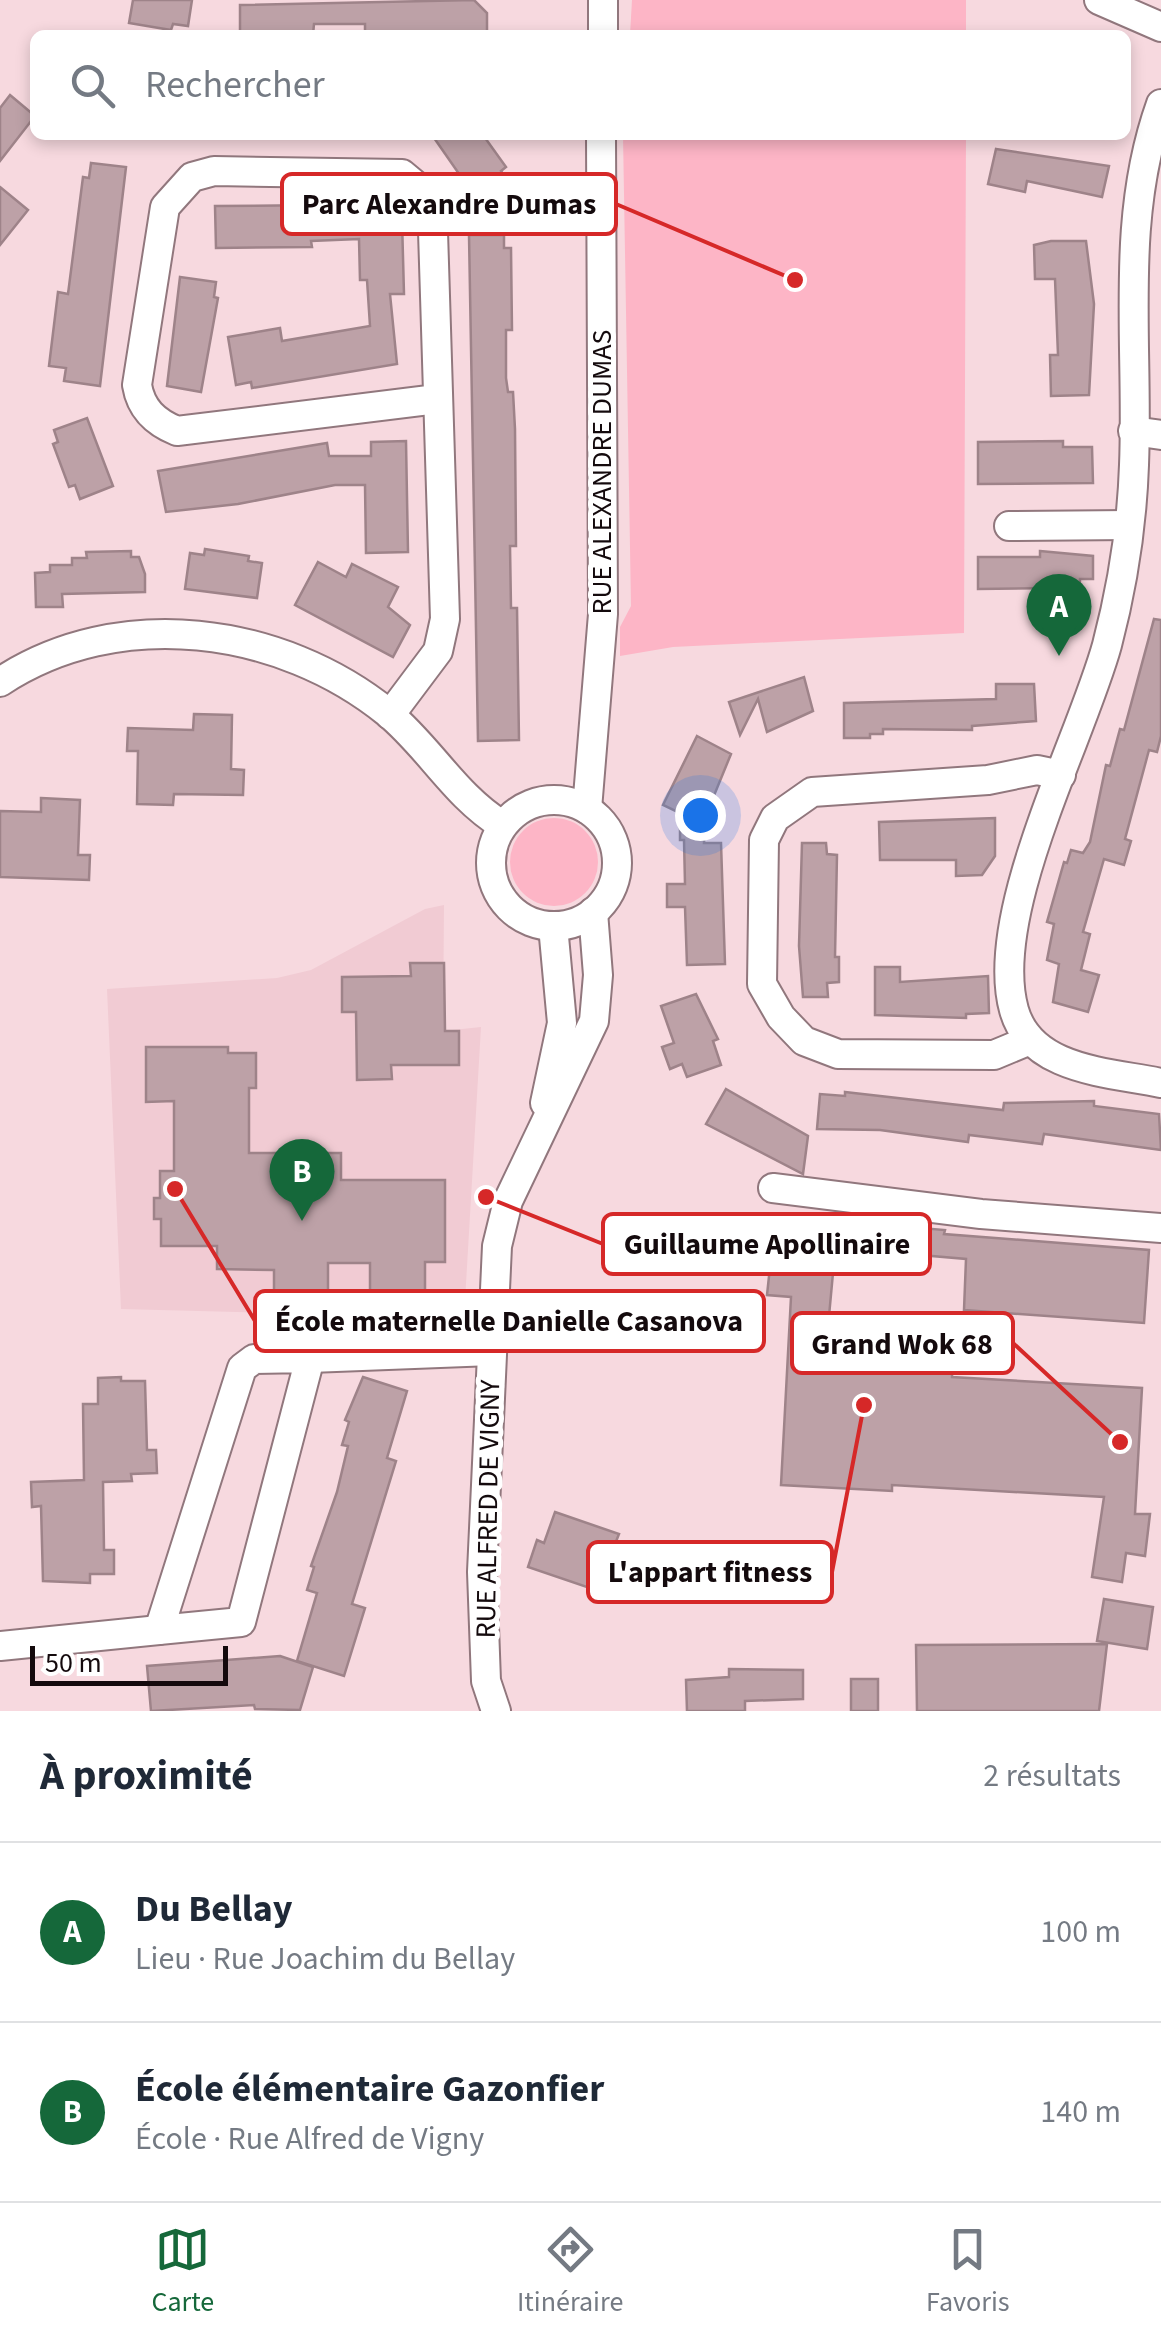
<!DOCTYPE html>
<html lang="fr">
<meta charset="utf-8">
<style>
body{margin:0;font-family:"Source Sans 3",sans-serif;background:#f6f6f7;color:#1f2937}
.scale{position:absolute;left:30px;bottom:25px;width:198px;box-sizing:border-box;padding-left:10px;border:5px solid #140a0d;border-top:0;font-size:28px;line-height:35px;white-space:nowrap;color:#140a0d;-webkit-text-stroke:8px #fff;paint-order:stroke}
.you{position:absolute;left:700px;top:815px;width:35px;height:35px;margin:-25px;border:8px solid #fff;border-radius:50%;background:#1a73e8;box-shadow:0 0 0 15px #1a73e833}
.badge{display:grid;place-items:center;width:65px;height:65px;border-radius:50%;background:#15683a;color:#fff;font-size:32px;font-weight:700}
.pin{position:absolute;translate:-50% -82px;filter:drop-shadow(0 2px 5px #0008)}
.pin::after{content:'';position:absolute;top:52px;width:35px;height:30px;background:inherit;clip-path:polygon(0 0,100% 0,50% 100%)}
.list{margin:0;padding:0;list-style:none}
h2{display:flex;justify-content:space-between;align-items:center;height:130px;margin:0;padding:0 40px;font-size:42px}
h2 small{font-size:32px;font-weight:400;color:#747a83}
.list li{display:grid;grid-template-columns:65px 1fr auto;gap:30px;align-items:center;box-sizing:border-box;height:180px;padding:0 40px;border-top:2px solid #e0e1e3}
.list b{display:block;font-size:38px;white-space:nowrap}
.list p{margin:0;font-size:32px;white-space:nowrap;color:#747a83}
.list em{font-size:32px;font-style:normal;color:#747a83}
.icon{flex:none;width:55px;height:55px;fill:none;stroke:currentColor;stroke-width:2;stroke-linecap:round;stroke-linejoin:round}
.map{position:relative;flex:none;width:1161px;height:1711px;overflow:hidden}
.search{position:absolute;background:#fff;box-shadow:0 5px 15px #0003;left:30px;right:30px;top:30px;height:110px;display:flex;align-items:center;gap:25px;box-sizing:border-box;padding:0 35px;border-radius:15px;color:#747a83;font-size:38px}
.sheet{height:490px;background:#fff}
nav{display:flex;justify-content:space-around;align-items:center;box-sizing:border-box;height:140px;border-top:2px solid #e0e1e3;background:#fff;font-size:28px;color:#747a83}
nav a{display:grid;justify-items:center;gap:5px}
nav .on{color:#15683a}
.map>svg:first-child{display:block}
.built{fill:#f1cbd3}
.green{fill:#fdb5c6}
.building{fill:#bda1a7;stroke:#9e8389;stroke-width:2.5}
.lines{fill:none;stroke-linecap:round;stroke-linejoin:round}
.minor-casing{stroke:#91777d;stroke-width:32}
.minor{stroke:#fff;stroke-width:28}
.labels{text-anchor:middle;dominant-baseline:central;stroke-width:10;stroke-linejoin:round;paint-order:stroke}
.street-label{font-size:28px;fill:#140a0d;stroke:#fff}
.leader{fill:none;stroke:#d62828;stroke-width:4}
.callout-dot{fill:#d62828;stroke:#fff;stroke-width:4}
.callout{fill:#fff;stroke:#d62828;stroke-width:4}
.callout-label{font-size:30px;text-anchor:middle;font-weight:bold;fill:#140a0d}
</style>
<div class="map">
<svg width="1161" height="1711" viewBox="0 0 1161 1711">
<rect width="100%" height="100%" fill="#f7d9df"/>
<polygon class="built" points="444,905 443,1031 481,1027 464,1318 121,1309 107,989 277,978 311,970 425,909"/>
<g class="green">
<polygon points="632,0 966,0 966,35 630,35"/>
<polygon points="623,135 966,135 964,633 673,647 620,656 620,627 631,606"/>
<circle cx="554" cy="862" r="44"/>
</g>
<g class="building">
<polygon points="133,0 192,0 188,26 173,24 171,30 129,23"/>
<polygon points="474,0 487,13 487,34 365,35 365,24 314,24 313,35 240,35 240,5"/>
<polygon points="10,95 35,116 0,161 0,108"/>
<polygon points="432,135 483,135 506,167 501,171 510,184 480,204"/>
<polygon points="996,149 1109,166 1102,197 1027,181 1025,192 988,184"/>
<polygon points="91,163 126,167 100,386 64,381 66,368 49,366 58,292 68,294 83,177 89,178"/>
<polygon points="0,187 28,210 0,245"/>
<polygon points="326,205 326,220 402,220 404,294 390,294 397,364 252,388 251,382 236,385 228,337 280,328 282,341 370,326 367,280 360,280 359,239 311,241 312,247 216,248 215,206"/>
<polygon points="469,235 504,235 504,248 511,248 512,330 506,330 506,378 508,392 513,392 515,429 516,546 510,546 511,608 517,608 519,740 478,741"/>
<polygon points="1051,241 1086,241 1094,304 1089,395 1051,396 1050,355 1058,355 1055,279 1035,279 1034,245"/>
<polygon points="180,277 216,282 214,297 218,298 201,392 167,386"/>
<polygon points="87,418 113,486 80,499 75,485 69,487 53,444 58,442 54,430"/>
<polygon points="406,441 408,552 366,553 365,485 335,485 238,504 166,512 158,471 327,443 329,456 371,456 371,442"/>
<polygon points="1063,441 1063,447 1092,447 1093,483 978,484 978,442"/>
<polygon points="205,549 249,556 248,561 262,563 257,598 185,589 190,553 204,555"/>
<polygon points="131,551 131,557 139,557 145,574 145,592 62,594 63,607 36,607 35,573 50,572 50,565 72,565 72,558 87,558 86,552"/>
<polygon points="1040,551 1093,556 1093,579 1080,579 1079,607 1054,607 1055,588 978,589 978,557 1040,557"/>
<polygon points="318,562 346,577 352,564 398,587 388,607 410,625 393,657 295,605"/>
<polygon points="1154,619 1161,620 1161,736 1157,752 1149,750 1125,839 1131,841 1124,865 1104,859 1083,932 1090,934 1081,970 1099,975 1088,1012 1053,1002 1059,964 1047,960 1054,924 1047,922 1064,862 1067,863 1071,850 1083,853 1090,842 1106,765 1110,766 1120,729 1124,730"/>
<polygon points="804,677 813,711 767,732 758,699 740,735 729,702"/>
<polygon points="996,684 1034,684 1036,721 972,726 972,730 883,729 883,734 870,734 870,738 844,738 844,703 996,699"/>
<polygon points="194,714 232,715 231,769 244,770 243,795 174,794 173,805 137,804 138,751 127,751 128,728 193,730"/>
<polygon points="697,736 731,754 706,815 704,843 721,843 725,964 687,965 685,907 667,907 667,884 685,884 684,840 680,840 680,813 663,805"/>
<polygon points="41,798 80,800 78,855 90,855 89,880 0,877 0,811 41,812"/>
<polygon points="995,818 995,856 982,875 956,876 956,860 880,860 879,822"/>
<polygon points="802,843 826,843 827,854 837,855 835,957 839,957 839,982 827,983 828,997 803,997 799,946"/>
<polygon points="410,963 444,963 445,1031 459,1031 459,1065 391,1065 392,1079 357,1080 356,1012 342,1012 342,977 411,976"/>
<polygon points="875,967 900,967 900,982 988,976 989,1013 966,1014 966,1018 875,1015"/>
<polygon points="696,994 718,1039 713,1041 721,1065 687,1077 682,1064 670,1069 662,1047 674,1043 661,1006"/>
<polygon points="146,1047 228,1047 228,1053 256,1053 256,1088 249,1088 249,1153 341,1153 341,1180 445,1180 445,1262 425,1262 425,1304 370,1303 370,1263 328,1263 328,1297 274,1296 274,1270 217,1269 217,1246 161,1246 161,1219 154,1219 154,1198 160,1198 160,1171 174,1171 174,1101 146,1102"/>
<polygon points="726,1089 808,1136 803,1174 706,1124"/>
<polygon points="845,1092 1003,1110 1004,1103 1094,1101 1094,1106 1159,1114 1161,1150 1044,1134 1042,1144 969,1135 968,1142 880,1130 817,1129 820,1094 845,1096"/>
<polygon points="885,1225 945,1230 944,1234 1149,1250 1144,1323 964,1310 966,1259 885,1252 857,1254 859,1234 885,1236"/>
<polygon points="770,1267 833,1273 828,1327 954,1334 952,1377 1142,1388 1135,1514 1150,1514 1145,1556 1126,1553 1122,1582 1092,1577 1104,1497 892,1485 892,1491 781,1485 791,1297 767,1295"/>
<polygon points="121,1377 121,1381 145,1381 147,1450 156,1450 157,1473 131,1474 132,1481 103,1482 104,1550 114,1550 114,1574 90,1574 90,1583 43,1581 41,1506 32,1507 31,1482 84,1480 83,1404 98,1404 98,1378"/>
<polygon points="363,1377 407,1391 387,1458 396,1461 352,1604 365,1608 344,1676 297,1661 317,1593 307,1590 314,1567 311,1566 337,1492 348,1446 342,1445 349,1422 345,1420"/>
<polygon points="555,1512 619,1534 613,1549 636,1557 622,1599 528,1567 537,1540 544,1543"/>
<polygon points="1104,1599 1153,1607 1147,1649 1097,1641"/>
<polygon points="1107,1644 1099,1711 917,1711 916,1645"/>
<polygon points="280,1656 313,1667 300,1710 255,1709 254,1705 151,1711 147,1666"/>
<polygon points="729,1669 803,1670 803,1699 745,1701 745,1711 687,1711 686,1680 729,1677"/>
<rect x="851" y="1679" width="27" height="32"/>
</g>
<g class="lines">
<g class="minor-casing">
<g id="minor">
<polyline points="1099,0 1161,27"/>
<polyline points="603,35 603,0"/>
<path d="M1161,104C1119,221 1139,343 1134,465C1132,524 1122,588 1107,645C1081,740 987,914 1014,1010C1031,1071 1109,1072 1161,1083"/>
<polyline points="1133,431 1161,435"/>
<polyline points="1009,526 1129,525"/>
<path d="M0,682C118,604 281,626 388,713C430,748 455,796 502,825"/>
<path d="M390,715L438,651L445,619L432,199L402,174L214,171L192,177L165,207L137,385C141,409 155,422 177,431L437,399"/>
<circle cx="554" cy="863" r="63"/>
<polyline points="587,809 603,614 601,135"/>
<polyline points="1030,1040 994,1055 838,1054 804,1041 781,1017 762,984 764,840 775,818 812,792 988,780 1037,770 1061,775"/>
<polyline points="545,1103 562,1023 553,926"/>
<polyline points="773,1188 981,1214 1161,1228"/>
<polygon points="310,1358 241,1622 159,1630 242,1368 254,1359"/>
<polyline points="310,1358 492,1351"/>
<polyline points="0,1646 159,1630"/>
<polyline points="496,1711 486,1681 482,1572 497,1246 508,1201 594,1021 598,975 593,912"/>
</g>
</g>
<use href="#minor" class="minor"/>
</g>
<g class="labels">
<g class="street-label">
<text transform="translate(602 472) rotate(-90)">RUE ALEXANDRE DUMAS</text>
<text transform="translate(488 1509) rotate(-89)">RUE ALFRED DE VIGNY</text>
</g>
</g>
<path class="leader" d="M795 280L616 204M486 1197L603 1244M175 1189L255 1321M1120 1442L1013 1343M864 1405L832 1572"/>
<g class="callout-dot">
<circle cx="795" cy="280" r="10"/>
<circle cx="486" cy="1197" r="10"/>
<circle cx="175" cy="1189" r="10"/>
<circle cx="1120" cy="1442" r="10"/>
<circle cx="864" cy="1405" r="10"/>
</g>
<g class="callout">
<rect x="282" y="174" width="334" height="60" rx="10"/>
<rect x="603" y="1214" width="327" height="60" rx="10"/>
<rect x="255" y="1291" width="509" height="60" rx="10"/>
<rect x="792" y="1313" width="221" height="60" rx="10"/>
<rect x="588" y="1542" width="244" height="60" rx="10"/>
</g>
<g class="callout-label">
<text x="449" y="214">Parc Alexandre Dumas</text>
<text x="767" y="1254">Guillaume Apollinaire</text>
<text x="509" y="1331">École maternelle Danielle Casanova</text>
<text x="902" y="1354">Grand Wok 68</text>
<text x="710" y="1582">L'appart fitness</text>
</g>
</svg>
<div class="scale">50 m</div>
<div class="you"></div>
<div class="pin badge" style="left:1059px;top:656px">A</div>
<div class="pin badge" style="left:302px;top:1221px">B</div>
<div class="search"><svg class="icon" aria-label="search" viewBox="0 0 24 24"><circle cx="10" cy="10" r="6"/><path d="M15 15l6 6"/></svg>Rechercher</div>
</div>
<section class="sheet">
<h2>À proximité<small>2 résultats</small></h2>
<ul class="list">
<li><span class="badge">A</span><div><b>Du Bellay</b><p>Lieu · Rue Joachim du Bellay</p></div><em>100 m</em></li>
<li><span class="badge">B</span><div><b>École élémentaire Gazonfier</b><p>École · Rue Alfred de Vigny</p></div><em>140 m</em></li>
</ul>
</section>
<nav>
<a class="on"><svg class="icon" aria-label="map" viewBox="0 0 24 24"><path d="M3 6l6-2 6 2 6-2v14l-6 2-6-2-6 2zM9 4v14M15 6v14"/></svg>Carte</a>
<a><svg class="icon" aria-label="directions" viewBox="0 0 24 24"><path d="M12 3l9 9-9 9-9-9zM9 14v-3h6M13 9l2 2-2 2"/></svg>Itinéraire</a>
<a><svg class="icon" aria-label="saved" viewBox="0 0 24 24"><path d="M7 4h10v16l-5-4-5 4z"/></svg>Favoris</a>
</nav>
